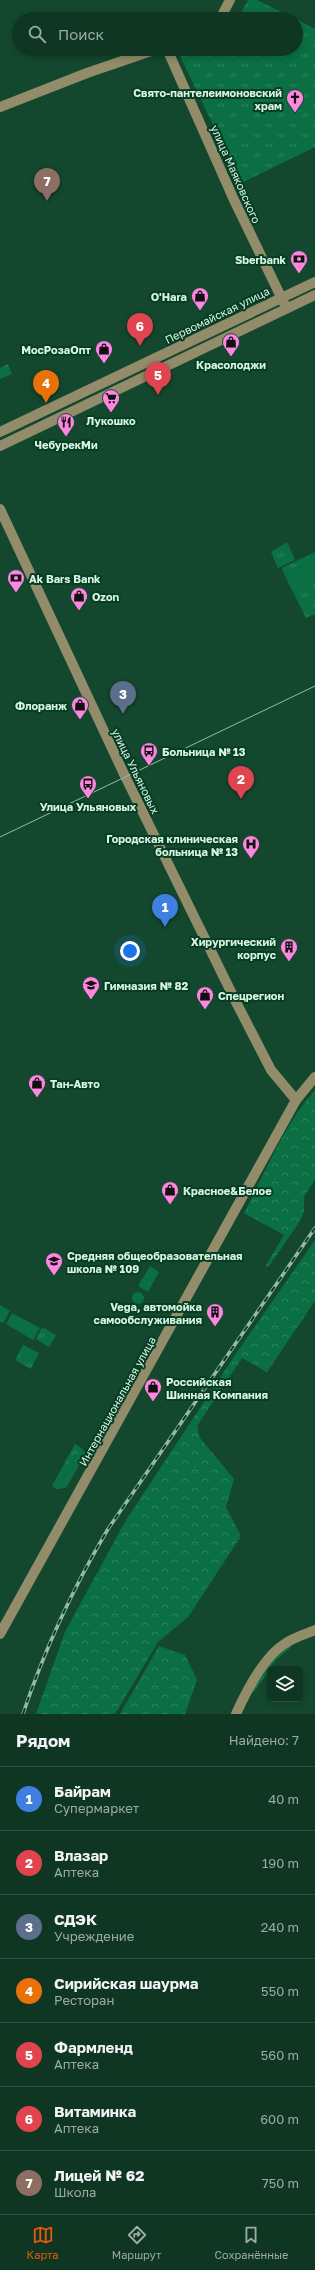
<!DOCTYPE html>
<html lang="ru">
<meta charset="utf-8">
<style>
body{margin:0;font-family:"Golos Text",sans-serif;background:#183e2a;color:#f1f3f6}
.controls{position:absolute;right:12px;bottom:12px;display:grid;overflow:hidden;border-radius:6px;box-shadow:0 2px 6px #0003}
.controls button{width:36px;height:36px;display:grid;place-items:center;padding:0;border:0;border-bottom:1px solid #2f5040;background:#0f3622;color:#f1f3f6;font:20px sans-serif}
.you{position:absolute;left:130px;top:951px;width:14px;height:14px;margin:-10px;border:3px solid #fff;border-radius:50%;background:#1a73e8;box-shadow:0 0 0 6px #1a73e833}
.badge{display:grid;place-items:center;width:26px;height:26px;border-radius:50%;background:#ea580c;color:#fff;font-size:13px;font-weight:700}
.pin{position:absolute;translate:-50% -33px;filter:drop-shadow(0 1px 2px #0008)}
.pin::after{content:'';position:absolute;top:21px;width:14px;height:12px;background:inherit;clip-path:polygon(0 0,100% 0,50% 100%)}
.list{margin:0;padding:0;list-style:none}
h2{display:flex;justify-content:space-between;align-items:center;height:52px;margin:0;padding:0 16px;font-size:17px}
h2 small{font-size:13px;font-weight:400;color:#9baba5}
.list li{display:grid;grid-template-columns:26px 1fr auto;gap:12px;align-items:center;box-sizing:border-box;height:64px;padding:0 16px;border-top:1px solid #2f5040}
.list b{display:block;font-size:15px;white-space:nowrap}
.list p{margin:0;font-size:13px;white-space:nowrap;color:#9baba5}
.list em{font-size:13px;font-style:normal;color:#9baba5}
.icon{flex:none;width:22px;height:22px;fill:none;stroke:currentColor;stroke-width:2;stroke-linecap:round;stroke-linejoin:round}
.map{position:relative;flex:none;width:315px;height:1714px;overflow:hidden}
.search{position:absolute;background:#0f3622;box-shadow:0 2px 6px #0003;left:12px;right:12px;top:12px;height:44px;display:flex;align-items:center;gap:10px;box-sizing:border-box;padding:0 14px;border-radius:22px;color:#9baba5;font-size:15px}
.sheet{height:500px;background:#0f3622}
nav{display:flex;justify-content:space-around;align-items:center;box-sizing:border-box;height:56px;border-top:1px solid #2f5040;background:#0f3622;font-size:11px;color:#9baba5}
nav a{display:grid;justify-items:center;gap:2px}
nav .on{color:#ea580c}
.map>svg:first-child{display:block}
.grass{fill:#0b6f44}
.forest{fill:url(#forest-crowns)}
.park{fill:url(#park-tufts)}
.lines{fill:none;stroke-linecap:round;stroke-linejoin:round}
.secondary{stroke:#938c6a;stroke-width:10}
.tram{stroke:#95b9a5;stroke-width:1}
.rail-casing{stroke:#95b9a5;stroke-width:3.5}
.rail{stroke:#063e24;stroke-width:2;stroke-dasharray:6;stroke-linecap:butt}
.labels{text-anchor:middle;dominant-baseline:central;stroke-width:4;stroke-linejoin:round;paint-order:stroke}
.poi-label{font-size:11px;font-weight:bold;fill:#d9f4e3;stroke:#063e24;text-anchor:start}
.street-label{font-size:11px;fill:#d9f4e3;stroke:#063e24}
</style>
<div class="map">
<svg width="315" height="1714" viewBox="0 0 315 1714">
<defs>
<pattern id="forest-crowns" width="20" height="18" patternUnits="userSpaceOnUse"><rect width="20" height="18" fill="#0b6f44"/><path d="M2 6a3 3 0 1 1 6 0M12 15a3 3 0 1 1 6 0" fill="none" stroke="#2e845f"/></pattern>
<pattern id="park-tufts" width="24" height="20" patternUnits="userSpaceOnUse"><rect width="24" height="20" fill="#0b6f44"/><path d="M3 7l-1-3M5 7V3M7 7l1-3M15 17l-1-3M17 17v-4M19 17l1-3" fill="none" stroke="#2e845f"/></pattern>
</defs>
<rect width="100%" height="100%" fill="#14482e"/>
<g class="grass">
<polygon points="315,559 315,581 293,592 284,574"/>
<polygon points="150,1266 159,1272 148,1292 138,1286"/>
<circle cx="138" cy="1298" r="6"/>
<polygon points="0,1305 10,1311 3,1323 0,1322"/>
<polygon points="12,1313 40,1328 33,1340 6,1324"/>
<polygon points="81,1448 86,1453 66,1488 57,1489"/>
</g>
<g class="forest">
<path d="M315,1091V1179L304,1197V1212L300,1221L269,1266L265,1267L284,1235L244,1213C262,1179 289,1115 315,1091Z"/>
<polygon points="315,1240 315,1301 267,1372 242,1358 197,1426 200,1438 234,1479 226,1507 241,1536 188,1617 158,1642 115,1714 36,1714 65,1632 126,1520 233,1358"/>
<polygon points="75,1444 81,1448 57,1489 52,1486"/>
<polygon points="289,1645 291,1647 276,1660 254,1692 251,1691 275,1657"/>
<polygon points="159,1646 185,1655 197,1680 185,1714 120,1714"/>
</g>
<g class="park">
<polygon points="248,0 257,0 295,19 238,19"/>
<polygon points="296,19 315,29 315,147 241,183 179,54 192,49 296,49"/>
<polygon points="8,364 12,374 0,379 0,368"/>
<polygon points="287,542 295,560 278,568 271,552"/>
<polygon points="315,552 315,559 284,574 282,568"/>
<polygon points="315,581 315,614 306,618 293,592"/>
<polygon points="42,1327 56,1335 49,1347 36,1339"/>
<polygon points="23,1345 39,1353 31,1369 15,1360"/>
</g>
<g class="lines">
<g class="secondary">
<polyline points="220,19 230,0"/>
<polyline points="167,49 234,200 284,303"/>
<polyline points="0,107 87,73 157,49"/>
<polyline points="0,432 315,282"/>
<polyline points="0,446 315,295"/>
<polyline points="0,509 124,774 237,1004 271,1070 296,1100"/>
<polyline points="0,1634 296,1100 315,1077"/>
<path d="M236,1714C246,1692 265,1655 286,1643C295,1637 306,1634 315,1630"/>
</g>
<polyline class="tram" points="0,837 315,686"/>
<g class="rail-casing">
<path id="rail" d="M23,1714C45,1648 73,1588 108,1529L315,1228"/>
</g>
<use href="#rail" class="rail"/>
</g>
<defs>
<g id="church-pin" transform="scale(0.9)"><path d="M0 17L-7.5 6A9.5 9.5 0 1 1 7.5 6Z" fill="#fe85e0" stroke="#063e24"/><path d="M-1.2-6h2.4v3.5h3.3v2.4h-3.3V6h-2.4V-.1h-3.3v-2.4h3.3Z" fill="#111"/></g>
<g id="bank-pin" transform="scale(0.9)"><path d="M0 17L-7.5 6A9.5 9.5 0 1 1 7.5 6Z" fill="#fe85e0" stroke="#063e24"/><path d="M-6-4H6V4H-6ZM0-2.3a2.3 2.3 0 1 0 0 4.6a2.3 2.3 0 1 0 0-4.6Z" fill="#111"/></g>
<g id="shop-pin" transform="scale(0.9)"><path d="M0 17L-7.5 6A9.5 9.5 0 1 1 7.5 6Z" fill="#fe85e0" stroke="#063e24"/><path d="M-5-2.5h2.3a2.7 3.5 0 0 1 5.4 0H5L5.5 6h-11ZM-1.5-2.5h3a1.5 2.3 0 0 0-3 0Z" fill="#111"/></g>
<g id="supermarket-pin" transform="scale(0.9)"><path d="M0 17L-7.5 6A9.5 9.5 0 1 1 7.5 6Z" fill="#fe85e0" stroke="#063e24"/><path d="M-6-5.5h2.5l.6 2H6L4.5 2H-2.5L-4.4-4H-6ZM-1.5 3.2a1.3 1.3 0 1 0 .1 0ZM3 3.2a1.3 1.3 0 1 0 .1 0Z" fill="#111"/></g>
<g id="restaurant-pin" transform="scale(0.9)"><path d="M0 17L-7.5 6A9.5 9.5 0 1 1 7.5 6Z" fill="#fe85e0" stroke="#063e24"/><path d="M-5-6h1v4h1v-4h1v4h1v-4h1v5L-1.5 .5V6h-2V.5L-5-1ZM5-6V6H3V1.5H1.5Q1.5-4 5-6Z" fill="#111"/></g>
<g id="bus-pin" transform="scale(0.9)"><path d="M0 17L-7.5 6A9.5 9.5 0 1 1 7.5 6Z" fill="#fe85e0" stroke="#063e24"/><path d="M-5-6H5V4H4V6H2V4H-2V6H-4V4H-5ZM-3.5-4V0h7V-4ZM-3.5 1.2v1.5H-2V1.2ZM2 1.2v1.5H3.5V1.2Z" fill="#111"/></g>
<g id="hospital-pin" transform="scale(0.9)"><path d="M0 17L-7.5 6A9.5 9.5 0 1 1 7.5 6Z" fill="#fe85e0" stroke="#063e24"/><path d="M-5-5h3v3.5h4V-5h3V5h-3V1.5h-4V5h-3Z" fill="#111"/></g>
<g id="building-pin" transform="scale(0.9)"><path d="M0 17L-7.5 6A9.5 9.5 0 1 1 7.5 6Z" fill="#fe85e0" stroke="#063e24"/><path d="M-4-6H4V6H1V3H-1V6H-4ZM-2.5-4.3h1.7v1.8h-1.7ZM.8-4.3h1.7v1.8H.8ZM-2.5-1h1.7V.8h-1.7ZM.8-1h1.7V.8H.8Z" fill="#111"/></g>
<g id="school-pin" transform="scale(0.9)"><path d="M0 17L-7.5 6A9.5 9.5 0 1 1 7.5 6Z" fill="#fe85e0" stroke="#063e24"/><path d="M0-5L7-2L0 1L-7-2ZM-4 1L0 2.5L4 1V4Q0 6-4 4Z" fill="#111"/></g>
</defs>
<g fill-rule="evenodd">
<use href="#church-pin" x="295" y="98"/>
<use href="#bank-pin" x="299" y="259"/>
<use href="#shop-pin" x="200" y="296"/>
<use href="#shop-pin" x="231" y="342"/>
<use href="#shop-pin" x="104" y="349"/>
<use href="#supermarket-pin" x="111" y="398"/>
<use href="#restaurant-pin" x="66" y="422"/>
<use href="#bank-pin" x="16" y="578"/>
<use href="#shop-pin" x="79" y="596"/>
<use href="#shop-pin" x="80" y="705"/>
<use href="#bus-pin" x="149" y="751"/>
<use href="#bus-pin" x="88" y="784"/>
<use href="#hospital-pin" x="251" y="844"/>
<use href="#building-pin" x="289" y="947"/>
<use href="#school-pin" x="91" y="985"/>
<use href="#shop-pin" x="205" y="995"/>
<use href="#shop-pin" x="37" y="1083"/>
<use href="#shop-pin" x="170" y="1190"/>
<use href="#school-pin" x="54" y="1261"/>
<use href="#building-pin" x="215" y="1312"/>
<use href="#shop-pin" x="153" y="1387"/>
</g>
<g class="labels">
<g class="poi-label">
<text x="282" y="92" text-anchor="end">Свято-пантелеимоновский<tspan x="282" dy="13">храм</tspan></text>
<text x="286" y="259" text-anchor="end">Sberbank</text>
<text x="187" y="296" text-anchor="end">O'Hara</text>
<text x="91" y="349" text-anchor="end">МосРозаОпт</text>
<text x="231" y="364" text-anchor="middle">Красолоджи</text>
<text x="111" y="420" text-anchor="middle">Лукошко</text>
<text x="66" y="444" text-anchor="middle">ЧебурекМи</text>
<text x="29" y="578">Ak Bars Bank</text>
<text x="92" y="596">Ozon</text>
<text x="67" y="705" text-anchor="end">Флоранж</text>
<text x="162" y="751">Больница № 13</text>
<text x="88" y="806" text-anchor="middle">Улица Ульяновых</text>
<text x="238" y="838" text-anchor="end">Городская клиническая<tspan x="238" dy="13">больница № 13</tspan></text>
<text x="276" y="941" text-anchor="end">Хирургический<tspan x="276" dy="13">корпус</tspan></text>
<text x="104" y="985">Гимназия № 82</text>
<text x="218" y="995">Спецрегион</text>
<text x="50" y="1083">Тан-Авто</text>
<text x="183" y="1190">Красное&amp;Белое</text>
<text x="67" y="1255">Средняя общеобразовательная<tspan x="67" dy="13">школа № 109</tspan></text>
<text x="202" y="1306" text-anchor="end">Vega, автомойка<tspan x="202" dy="13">самообслуживания</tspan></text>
<text x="166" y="1381">Российская<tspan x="166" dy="13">Шинная Компания</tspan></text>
</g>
<g class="street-label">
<text transform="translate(236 174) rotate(66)">улица Маяковского</text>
<text transform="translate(217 315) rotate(-26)">Первомайская улица</text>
<text transform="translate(136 771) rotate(64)">улица Ульяновых</text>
<text transform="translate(117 1401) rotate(-61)">Интернациональная улица</text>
</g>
</g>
</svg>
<div class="controls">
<button><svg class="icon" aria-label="layers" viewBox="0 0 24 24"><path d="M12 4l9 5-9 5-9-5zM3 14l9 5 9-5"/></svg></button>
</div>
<div class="you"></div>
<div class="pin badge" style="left:165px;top:927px;background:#3f7fe0">1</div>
<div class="pin badge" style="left:241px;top:799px;background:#e0444e">2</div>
<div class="pin badge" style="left:123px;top:714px;background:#5c6f8a">3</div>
<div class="pin badge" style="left:46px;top:403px;background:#e8710a">4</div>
<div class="pin badge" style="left:158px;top:395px;background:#e0444e">5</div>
<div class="pin badge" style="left:140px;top:346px;background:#e0444e">6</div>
<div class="pin badge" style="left:47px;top:201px;background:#8d6e63">7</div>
<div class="search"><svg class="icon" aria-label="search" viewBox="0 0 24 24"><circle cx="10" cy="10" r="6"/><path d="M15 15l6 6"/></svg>Поиск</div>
</div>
<section class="sheet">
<h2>Рядом<small>Найдено: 7</small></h2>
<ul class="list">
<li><span class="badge" style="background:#3f7fe0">1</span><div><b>Байрам</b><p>Супермаркет</p></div><em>40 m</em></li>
<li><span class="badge" style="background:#e0444e">2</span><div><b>Влазар</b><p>Аптека</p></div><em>190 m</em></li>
<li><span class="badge" style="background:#5c6f8a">3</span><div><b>СДЭК</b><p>Учреждение</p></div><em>240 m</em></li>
<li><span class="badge" style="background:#e8710a">4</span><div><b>Сирийская шаурма</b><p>Ресторан</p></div><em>550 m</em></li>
<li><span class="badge" style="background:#e0444e">5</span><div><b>Фармленд</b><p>Аптека</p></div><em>560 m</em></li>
<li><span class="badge" style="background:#e0444e">6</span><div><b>Витаминка</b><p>Аптека</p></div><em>600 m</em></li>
<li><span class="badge" style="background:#8d6e63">7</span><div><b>Лицей № 62</b><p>Школа</p></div><em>750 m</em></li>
</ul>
</section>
<nav>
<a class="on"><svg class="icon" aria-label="map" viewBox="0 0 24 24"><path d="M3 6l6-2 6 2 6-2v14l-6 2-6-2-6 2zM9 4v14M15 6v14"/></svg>Карта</a>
<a><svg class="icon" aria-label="directions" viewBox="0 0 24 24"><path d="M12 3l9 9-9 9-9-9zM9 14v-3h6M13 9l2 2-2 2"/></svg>Маршрут</a>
<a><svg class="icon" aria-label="saved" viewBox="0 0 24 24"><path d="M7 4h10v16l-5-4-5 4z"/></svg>Сохранённые</a>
</nav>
